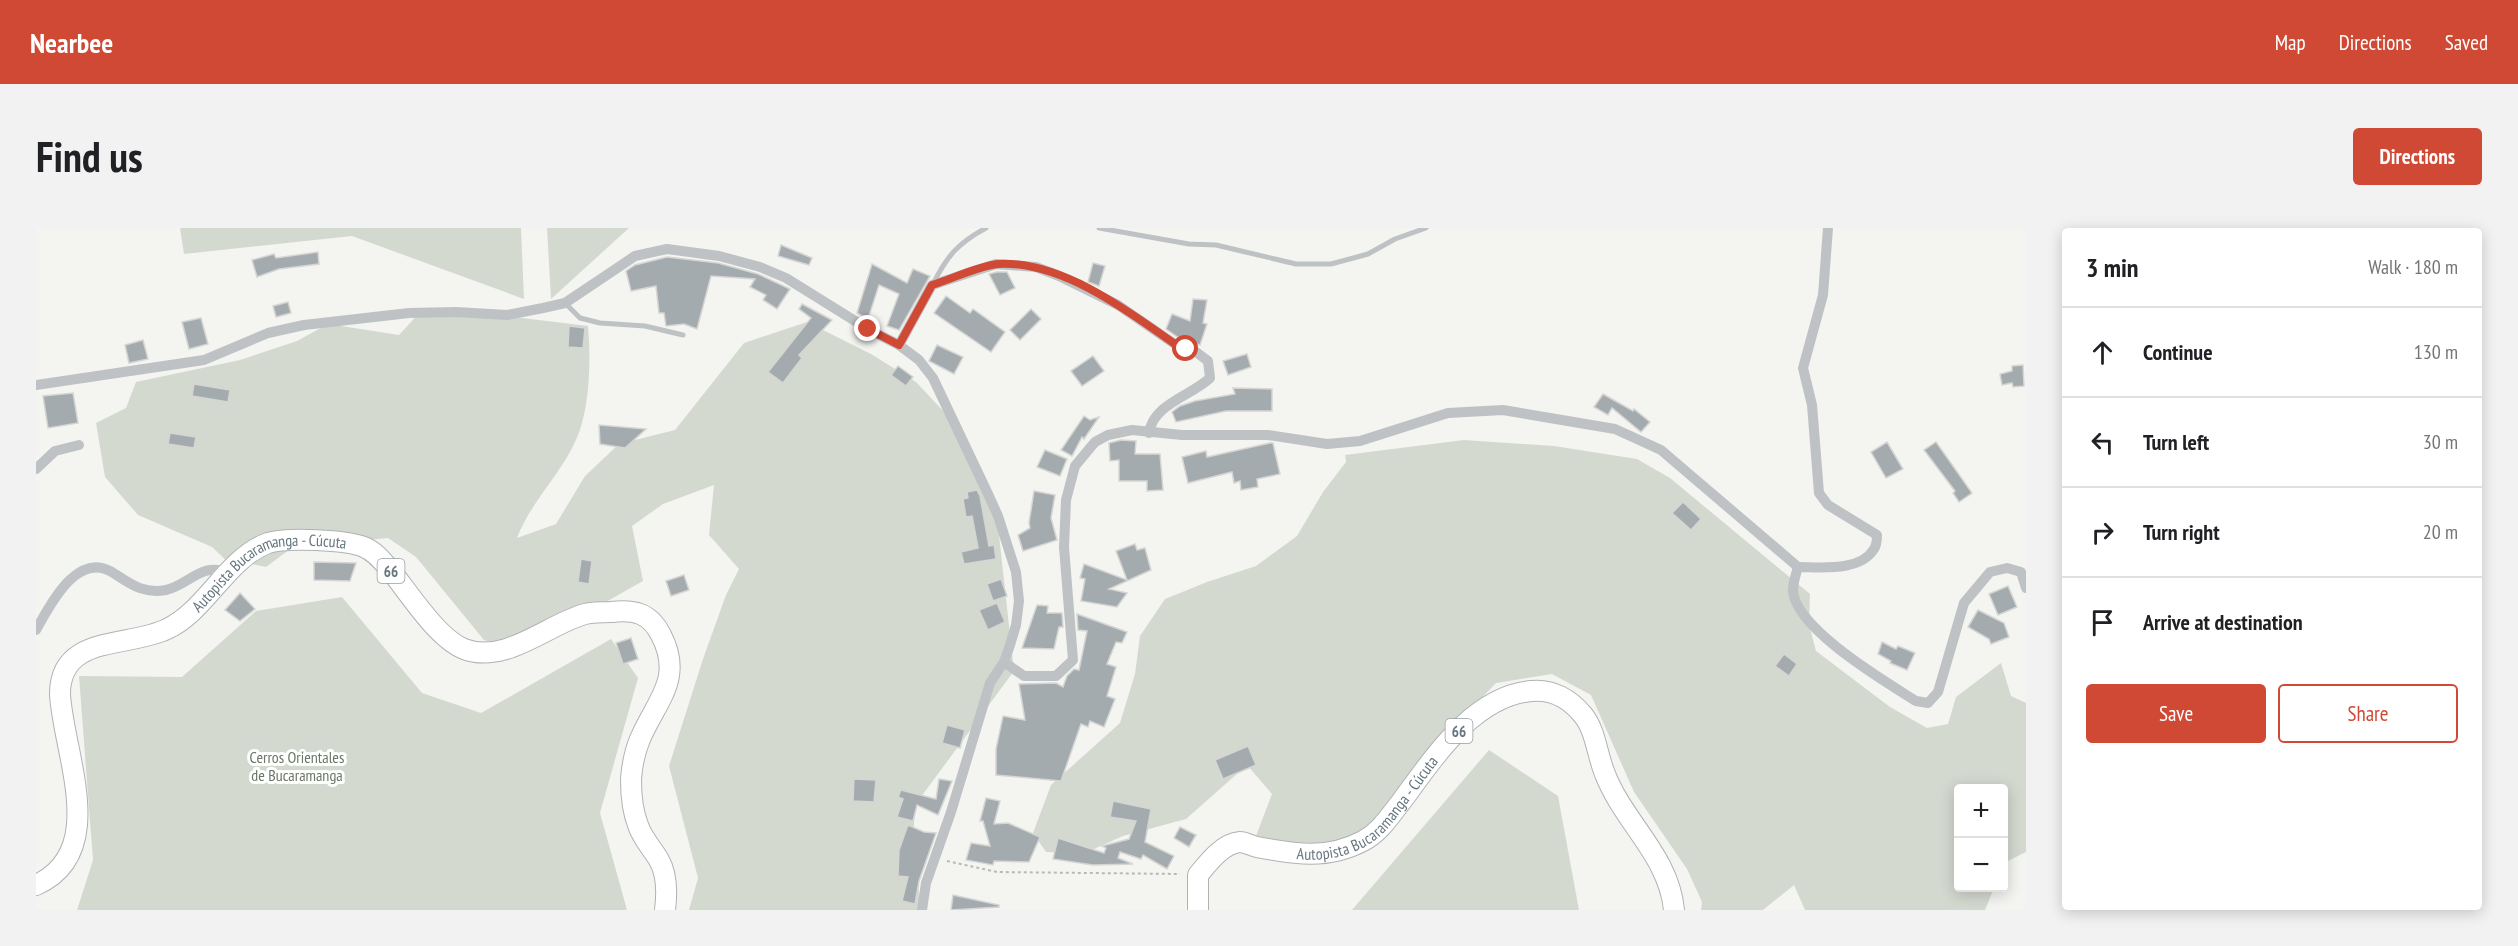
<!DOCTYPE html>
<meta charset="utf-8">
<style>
body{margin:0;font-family:"PT Sans Narrow",sans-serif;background:#f2f2f2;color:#202124}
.controls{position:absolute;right:18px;bottom:18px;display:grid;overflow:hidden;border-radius:6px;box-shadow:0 3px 15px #0003}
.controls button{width:54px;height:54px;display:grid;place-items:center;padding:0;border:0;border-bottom:2px solid #e0e0e0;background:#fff;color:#202124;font:30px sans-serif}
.stop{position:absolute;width:18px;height:18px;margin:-14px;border:4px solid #d04935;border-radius:50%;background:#fff}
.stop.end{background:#d04935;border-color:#fff;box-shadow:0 2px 6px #0008}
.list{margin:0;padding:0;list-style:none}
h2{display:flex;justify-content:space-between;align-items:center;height:78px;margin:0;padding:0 24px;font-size:26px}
h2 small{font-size:20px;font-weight:400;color:#757577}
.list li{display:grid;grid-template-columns:39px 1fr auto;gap:18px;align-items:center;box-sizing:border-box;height:90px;padding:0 24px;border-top:2px solid #e0e0e0}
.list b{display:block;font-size:22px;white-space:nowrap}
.list em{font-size:20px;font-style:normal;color:#757577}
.actions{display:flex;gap:12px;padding:18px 24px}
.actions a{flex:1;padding:14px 0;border:2px solid #d04935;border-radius:6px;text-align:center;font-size:21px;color:#d04935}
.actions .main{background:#d04935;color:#fff}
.icon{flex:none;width:33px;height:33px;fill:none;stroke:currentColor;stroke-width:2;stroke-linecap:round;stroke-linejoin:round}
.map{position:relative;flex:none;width:1990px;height:682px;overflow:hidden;border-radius:6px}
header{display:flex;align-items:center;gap:36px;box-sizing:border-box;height:84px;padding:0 30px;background:#d04935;color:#fff}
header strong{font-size:28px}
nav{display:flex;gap:33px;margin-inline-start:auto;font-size:21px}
.intro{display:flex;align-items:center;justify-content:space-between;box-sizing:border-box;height:144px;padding:0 36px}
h1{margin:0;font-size:42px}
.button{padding:15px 27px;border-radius:6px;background:#d04935;color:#fff;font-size:21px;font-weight:700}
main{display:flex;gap:36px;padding:0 36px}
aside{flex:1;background:#fff;border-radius:6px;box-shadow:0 3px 15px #0003}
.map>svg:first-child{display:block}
.green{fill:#d4d9d0}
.building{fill:#a4abaf;stroke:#d5d5d4;stroke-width:1.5}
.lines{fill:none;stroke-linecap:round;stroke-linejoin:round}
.highway-casing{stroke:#afb3b6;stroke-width:22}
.path{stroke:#b6b9bb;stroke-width:2;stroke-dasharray:3 3;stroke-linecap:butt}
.lane{stroke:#bec2c5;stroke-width:5}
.street{stroke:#bec2c5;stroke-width:10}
.highway{stroke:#fff;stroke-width:20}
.route{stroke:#d04935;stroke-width:8}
.labels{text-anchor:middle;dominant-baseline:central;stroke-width:6;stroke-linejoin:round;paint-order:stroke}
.shield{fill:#fff;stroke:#949fa5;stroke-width:1.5}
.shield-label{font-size:15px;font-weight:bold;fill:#66767f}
.street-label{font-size:16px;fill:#66767f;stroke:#fff}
.park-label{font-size:16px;fill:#6a7764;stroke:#fff}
</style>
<header>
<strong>Nearbee</strong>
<nav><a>Map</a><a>Directions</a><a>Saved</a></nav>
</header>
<div class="intro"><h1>Find us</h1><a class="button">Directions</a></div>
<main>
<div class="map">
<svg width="1990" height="682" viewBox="0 0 1990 682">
<rect width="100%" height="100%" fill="#f4f4f1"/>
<g class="green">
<polygon points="144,0 485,0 488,71 316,8 148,26"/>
<polygon points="511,0 593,0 515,71"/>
<path d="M422,82L552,98C555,131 554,182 540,212C525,246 494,275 481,310L520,296L549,248L583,216L639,202L708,115L771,94L835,126L880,154L926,203L952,255L963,307L978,443L879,577L877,614L885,682H653L662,650L633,538L667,431L690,367L703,341L673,307L678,257L627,276L596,298L607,353L483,423L448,412L380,329L352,310L257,319L230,339L215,336L198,340L176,319L102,287L69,249L60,195L90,180L100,154L204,132L261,113L292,96L363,107L385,83Z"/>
<polygon points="1428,212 1518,218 1601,231 1634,250 1774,366 1773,396 1780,423 1854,479 1891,500 1912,496 1920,469 1965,435 1975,468 1990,475 1990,624 1968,635 1968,560 1922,560 1922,660 1958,660 1949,682 1769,682 1758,657 1727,682 1665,682 1666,674 1651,641 1598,564 1555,467 1516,446 1460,455 1441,475 1338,603 1290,622 1220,608 1236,566 1211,537 1150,591 1087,608 1049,625 1010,624 997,605 1015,557 1084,495 1099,446 1104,408 1129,371 1171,354 1220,338 1261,308 1287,264 1310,234 1309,227"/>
<polygon points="306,369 386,465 445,485 575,411 602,450 564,585 591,682 41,682 57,632 43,448 146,449 220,383"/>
<polygon points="1453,522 1522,568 1543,682 1316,682"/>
</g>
<g class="building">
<polygon points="745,17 776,30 773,37 742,28"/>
<polygon points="282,24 283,36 243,41 221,49 216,32 238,26 240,30"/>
<polygon points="631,29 682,35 722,46 754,61 741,81 727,72 730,67 714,59 719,51 675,48 661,101 648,96 630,98 628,85 623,85 620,58 595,63 590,43 599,37"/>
<polygon points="1057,35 1069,38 1063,58 1052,54"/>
<polygon points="836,36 871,55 877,41 894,48 863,102 851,98 863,66 843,57 832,91 821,85"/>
<polygon points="961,44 971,44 979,60 964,67 953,46"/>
<polygon points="910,68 934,85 937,81 969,104 955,124 898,85"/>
<polygon points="1157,71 1171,72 1167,95 1171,96 1164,117 1146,112 1130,101 1136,86 1154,93"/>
<polygon points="252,74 255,85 240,89 237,78"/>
<polygon points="766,76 796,92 763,127 766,130 747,155 732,144 775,90 763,81"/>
<polygon points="995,81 1005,91 984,112 974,102"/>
<polygon points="165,90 172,116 153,121 146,94"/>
<polygon points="533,98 549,100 547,120 532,119"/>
<polygon points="107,112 112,131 93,135 89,117"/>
<polygon points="901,117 927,129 918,146 893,133"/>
<polygon points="1211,126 1215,139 1192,147 1187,133"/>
<polygon points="1057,128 1068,143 1046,158 1035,143"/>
<polygon points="1987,137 1988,158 1977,159 1976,155 1966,157 1964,146 1976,143 1976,138"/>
<polygon points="862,138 877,149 870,158 855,147"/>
<polygon points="158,156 194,162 192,174 156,168"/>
<polygon points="1197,160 1236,161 1236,183 1190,183 1140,194 1136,184 1144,178 1159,173 1199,166"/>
<polygon points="37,165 42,195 12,200 7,168"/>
<polygon points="1567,166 1597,183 1598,181 1614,194 1605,204 1576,180 1572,187 1558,179"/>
<polygon points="1048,188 1054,192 1063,189 1048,211 1046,209 1036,228 1025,222"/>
<polygon points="563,197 610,201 589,220 564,216"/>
<polygon points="134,205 160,209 158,220 132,216"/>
<polygon points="1085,212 1100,213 1099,226 1124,226 1127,262 1111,263 1111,253 1083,253 1083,232 1074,233 1073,215"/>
<polygon points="1851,214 1867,241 1850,250 1835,224"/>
<polygon points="1900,214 1936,265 1923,274 1917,265 1919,263 1888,222"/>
<polygon points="1234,215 1237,215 1244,246 1221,251 1222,259 1205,262 1204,253 1198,255 1196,244 1152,255 1146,229 1170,223 1171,229"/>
<polygon points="1009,222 1031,231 1024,248 1001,239"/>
<polygon points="941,262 944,268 953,318 958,317 960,331 928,336 925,324 942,320 936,288 930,289 927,271 932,270 931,264"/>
<polygon points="998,263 1019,267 1015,290 1021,312 987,323 982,307 994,300 993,295"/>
<polygon points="1647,274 1665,291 1655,302 1636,285"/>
<polygon points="1099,316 1101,322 1109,320 1115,342 1073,361 1091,365 1081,379 1045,373 1049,351 1044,350 1048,336 1091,352 1080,323"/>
<polygon points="545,331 556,333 553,356 542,354"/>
<polygon points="278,334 320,335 314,353 278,352"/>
<polygon points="648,347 653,362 635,368 630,353"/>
<polygon points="965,351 971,368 957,373 951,356"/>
<polygon points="1972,358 1981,379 1962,387 1953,366"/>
<polygon points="204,365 219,381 204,393 189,382"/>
<polygon points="961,375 969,394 952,402 943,382"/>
<polygon points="1001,377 1012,378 1011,385 1026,385 1027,399 1023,399 1018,421 986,420"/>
<polygon points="1942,382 1968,395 1973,409 1955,416 1953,411 1932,399"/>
<polygon points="1041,386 1091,404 1086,415 1080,414 1071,436 1080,439 1071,468 1079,471 1068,499 1054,493 1052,499 1045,496 1025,553 960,547 960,521 967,488 989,492 983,456 1020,455 1027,459 1031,448 1038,441 1043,442 1051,403 1042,402"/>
<polygon points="595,410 602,431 587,436 580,415"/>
<polygon points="1846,414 1860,421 1862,418 1879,425 1871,442 1854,435 1855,433 1842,426"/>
<polygon points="1748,426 1761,436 1753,448 1739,438"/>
<polygon points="911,497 929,502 924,520 906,515"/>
<polygon points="1212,518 1220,537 1187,551 1179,532"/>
<polygon points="818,551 840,552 838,574 817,573"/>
<polygon points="903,551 916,553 902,587 881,577 877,593 861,589 867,571 862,569 865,562 900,571"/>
<polygon points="950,570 964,573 958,596 972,595 1004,609 993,634 958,633 957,637 930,632 935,615 954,618 947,593 944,593"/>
<polygon points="1077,573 1115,581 1109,614 1138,628 1131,641 1107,627 1105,631 1084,624 1082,630 1097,636 1057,637 1017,631 1022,610 1068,625 1070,620 1066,618 1093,611 1100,593 1074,589"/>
<polygon points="872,597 888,604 900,605 883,653 879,676 866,673 872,649 862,648 863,622"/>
<polygon points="1144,599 1160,607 1153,619 1138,610"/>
<polygon points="917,667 963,677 963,679 915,682"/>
</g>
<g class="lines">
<g class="highway-casing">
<g id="highway">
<path id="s1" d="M0,657C74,624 27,525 24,466C24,406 93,420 131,401C170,383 191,330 232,315C250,309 311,312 328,319C340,324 347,334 355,343C373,365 401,410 428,421C469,437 512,396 549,386C557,384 566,384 575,384C598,381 614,385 625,407C648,451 620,473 604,511C599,523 596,538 595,551C595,567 596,582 602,597C606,610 616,620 623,632C631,646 631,666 629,682"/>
<path id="s2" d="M1162,682V647C1172,635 1187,615 1204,614C1209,614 1216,618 1221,619C1259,626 1291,632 1327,613C1344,604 1353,589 1365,574C1397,531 1437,468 1496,463C1516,461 1534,471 1547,487C1560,503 1561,527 1569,546C1588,595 1633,628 1638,682"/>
</g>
</g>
<polyline class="path" points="911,633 961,644 1144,646"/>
<g class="lane">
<polyline points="1063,0 1153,16 1180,17 1260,36 1295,36 1332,26 1359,11 1390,0"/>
<path d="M897,56C911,28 922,15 950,0"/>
<polyline points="529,75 544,90 564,95 609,98 647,107"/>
</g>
<g class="street">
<path d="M1792,0L1787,67L1767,140L1776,177L1783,265L1792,277L1841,307C1841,311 1840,318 1838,321C1824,344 1785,339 1762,339C1760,346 1757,355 1757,362C1758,400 1850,454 1880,473L1892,475L1902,464L1928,375L1954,344L1971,340L1985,344L1990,360"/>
<path d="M863,117L896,57L960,36L1000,39L1023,48L1082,77L1143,119L1160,124L1172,133L1174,150C1155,168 1117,176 1113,205"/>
<polyline points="0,157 168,132 232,105 268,97 373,85 420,84 471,87 507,80 529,75 599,28 631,21 683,28 724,39 750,50 832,101 863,117 883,132 897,150 952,266 962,288 980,344 983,373 980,397 974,417 968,434 954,455 915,584 890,655 886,682"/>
<polyline points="0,241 19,223 43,217"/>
<path d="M0,402C14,377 42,320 79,346C96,357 108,366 130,362C153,357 167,332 193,346"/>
<polyline points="968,434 988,448 1020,448 1037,432 1028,319 1030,272 1039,238 1059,214 1072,207 1096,202 1146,207 1232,207 1291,216 1324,213 1412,185 1467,182 1579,201 1625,222 1762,339"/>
</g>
<use href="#highway" class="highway"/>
</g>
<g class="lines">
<path class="route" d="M832,101L863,117L896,57C916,51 942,38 962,36C1025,32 1094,84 1143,119L1150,121"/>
</g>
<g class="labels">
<g class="shield">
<rect x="341.5" y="331" width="27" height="24" rx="4.5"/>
<rect x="1409.5" y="491" width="27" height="24" rx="4.5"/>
</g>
<g class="shield-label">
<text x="355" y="343">66</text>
<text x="1423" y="503">66</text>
</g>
<g class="street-label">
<text stroke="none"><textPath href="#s1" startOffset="470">Autopista Bucaramanga - Cúcuta</textPath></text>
<text stroke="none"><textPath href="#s2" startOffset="237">Autopista Bucaramanga - Cúcuta</textPath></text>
</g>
<g class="park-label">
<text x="261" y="529">Cerros Orientales<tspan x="261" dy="18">de Bucaramanga</tspan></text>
</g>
</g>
</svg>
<div class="controls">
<button>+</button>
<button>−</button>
</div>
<div class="stop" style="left:1150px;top:121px"></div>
<div class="stop end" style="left:832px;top:101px"></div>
</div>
<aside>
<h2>3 min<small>Walk · 180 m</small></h2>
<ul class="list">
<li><svg class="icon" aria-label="ahead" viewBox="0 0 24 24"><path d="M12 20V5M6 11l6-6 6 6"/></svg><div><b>Continue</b></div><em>130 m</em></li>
<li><svg class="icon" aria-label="left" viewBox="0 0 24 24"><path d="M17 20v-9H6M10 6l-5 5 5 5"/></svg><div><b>Turn left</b></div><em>30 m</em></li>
<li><svg class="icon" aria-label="right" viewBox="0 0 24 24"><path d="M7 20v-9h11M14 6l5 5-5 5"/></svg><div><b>Turn right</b></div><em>20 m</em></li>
<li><svg class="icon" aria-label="arrive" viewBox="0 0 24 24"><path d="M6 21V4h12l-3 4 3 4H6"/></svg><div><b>Arrive at destination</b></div></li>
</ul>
<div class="actions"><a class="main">Save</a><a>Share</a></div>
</aside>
</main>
